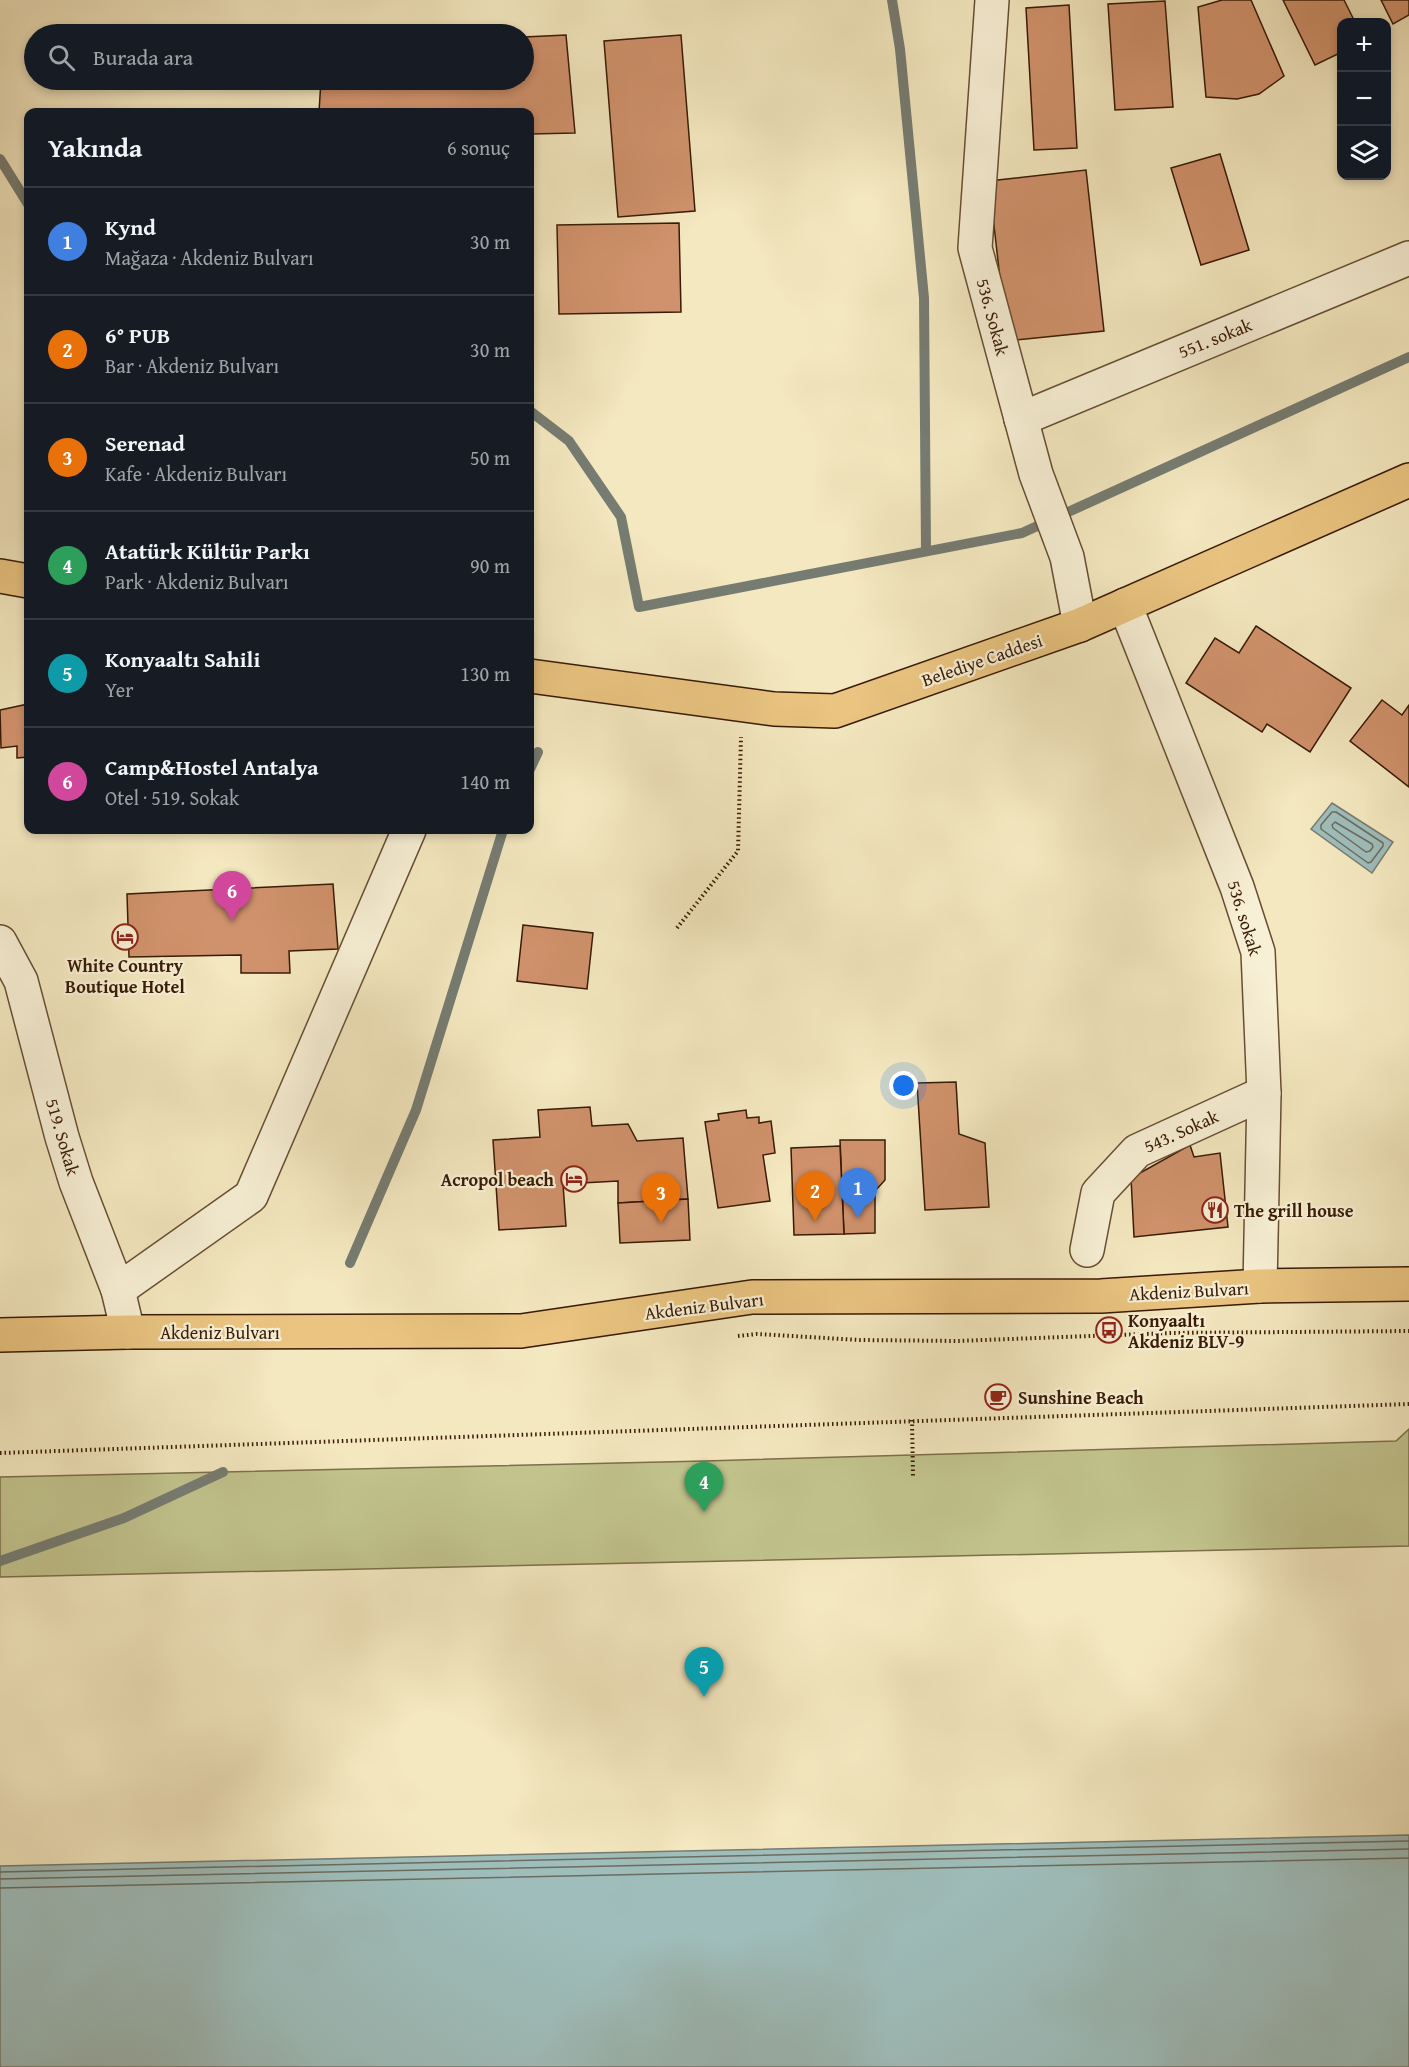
<!DOCTYPE html>
<html lang="tr">
<meta charset="utf-8">
<style>
body{margin:0;font-family:"Gentium Book Plus",serif;background:#20242c;color:#f1f3f6}
.controls{position:absolute;right:18px;top:18px;display:grid;overflow:hidden;border-radius:12px;box-shadow:0 3px 9px #0003}
.controls button{width:54px;height:54px;display:grid;place-items:center;padding:0;border:0;border-bottom:2px solid #363941;background:#171b24;color:#f1f3f6;font:30px sans-serif}
.you{position:absolute;left:904px;top:1086px;width:21px;height:21px;margin:-15px;border:4px solid #fff;border-radius:50%;background:#1a73e8;box-shadow:0 0 0 9px #1a73e833}
.badge{display:grid;place-items:center;width:39px;height:39px;border-radius:50%;background:#c59692;color:#fff;font-size:20px;font-weight:700}
.pin{position:absolute;translate:-50% -50px;filter:drop-shadow(0 2px 3px #0008)}
.pin::after{content:'';position:absolute;top:32px;width:21px;height:18px;background:inherit;clip-path:polygon(0 0,100% 0,50% 100%)}
.list{margin:0;padding:0;list-style:none}
h2{display:flex;justify-content:space-between;align-items:center;height:78px;margin:0;padding:0 24px;font-size:26px}
h2 small{font-size:20px;font-weight:400;color:#9ea1a6}
.list li{display:grid;grid-template-columns:39px 1fr auto;gap:18px;align-items:center;box-sizing:border-box;height:108px;padding:0 24px;border-top:2px solid #363941}
.list b{display:block;font-size:22px;white-space:nowrap}
.list p{margin:0;font-size:20px;white-space:nowrap;color:#9ea1a6}
.list em{font-size:20px;font-style:normal;color:#9ea1a6}
.icon{flex:none;width:33px;height:33px;fill:none;stroke:currentColor;stroke-width:2;stroke-linecap:round;stroke-linejoin:round}
.map{position:relative;flex:none;width:1409px;height:2067px;overflow:hidden}
.search{position:absolute;background:#171b24;box-shadow:0 3px 9px #0003;left:24px;top:24px;width:510px;height:66px;display:flex;align-items:center;gap:15px;box-sizing:border-box;padding:0 21px;border-radius:33px;color:#9ea1a6;font-size:22px}
.panel{position:absolute;background:#171b24;box-shadow:0 3px 9px #0003;left:24px;top:108px;width:510px;height:726px;border-radius:12px}
.map>svg:first-child{display:block}
.green{fill:#c2c48e;stroke:#7d6f49;stroke-width:1.5}
.water{fill:#9fbebb;stroke:#767c72;stroke-width:1.5}
.lines{fill:none;stroke-linecap:round;stroke-linejoin:round}
.shore{stroke:#6c6c60;stroke-width:1.5}
.stream{stroke:#767c72;stroke-width:10}
.building{fill:#d0926c;stroke:#381a04;stroke-width:1.5}
.minor-casing{stroke:#674e33;stroke-width:36}
.major-casing{stroke:#381a04;stroke-width:36}
.path{stroke:#381a04;stroke-width:4;stroke-dasharray:1.5 3;stroke-linecap:butt}
.minor{stroke:#f8f0d6;stroke-width:33}
.major{stroke:#eac480;stroke-width:33}
.labels{text-anchor:middle;dominant-baseline:central;stroke-width:4.5;stroke-linejoin:round;paint-order:stroke}
.street-label{font-size:18px;fill:#381a04;stroke:#f8f0d6}
.poi-label{font-size:18px;font-weight:bold;fill:#381a04;stroke:#f8f0d6;text-anchor:start}
</style>
<div class="map">
<svg width="1409" height="2067" viewBox="0 0 1409 2067">
<rect width="100%" height="100%" fill="#f4e8c0"/>
<filter id="stains"><feTurbulence type="fractalNoise" baseFrequency=".00333" numOctaves="4"/><feColorMatrix values="0 0 0 0 .2 0 0 0 0 .09 0 0 0 0 .02 0 0 0 .5 -.17"/></filter>
<radialGradient id="worn" r=".72"><stop offset=".6" stop-color="#630" stop-opacity="0"/><stop offset="1" stop-color="#630" stop-opacity=".3"/></radialGradient>
<polygon class="green" points="1409,1429 1409,1546 0,1577 0,1477 705,1461 1396,1441"/>
<g class="water">
<polygon points="1332,803 1393,842 1372,873 1311,829"/>
<polygon points="1409,1835 1409,2067 0,2067 0,1866"/>
</g>
<g class="lines">
<g class="shore">
<polygon points="1332,812 1336,812 1383,843 1383,846 1371,862 1368,863 1321,829 1321,825"/>
<polygon points="1335,822 1372,844 1373,847 1370,851 1366,852 1333,828 1332,825"/>
<polyline points="0,1872 1409,1841"/>
<polyline points="0,1879 1409,1849"/>
<polyline points="0,1888 1409,1858"/>
</g>
<g class="stream">
<polyline points="892,0 900,49 924,298 926,551"/>
<polyline points="0,159 28,204"/>
<polyline points="530,411 569,441 621,517 639,607 1022,533 1409,357"/>
<polyline points="530,769 538,752"/>
<polyline points="350,1263 416,1110 503,830"/>
<polyline points="0,1561 124,1518 223,1472"/>
</g>
</g>
<g class="building">
<polygon points="1222,0 1251,0 1284,76 1259,94 1237,99 1206,97 1198,7"/>
<polygon points="1283,0 1344,0 1355,22 1342,22 1342,52 1315,65"/>
<polygon points="1381,0 1409,0 1409,15 1393,24"/>
<polygon points="1165,1 1173,107 1115,110 1108,4"/>
<polygon points="1069,5 1077,148 1034,150 1026,8"/>
<polygon points="566,35 575,133 530,134 530,112 319,112 321,80 524,80 524,37"/>
<polygon points="681,35 695,211 618,217 604,41"/>
<polygon points="1220,154 1249,250 1201,265 1171,168"/>
<polygon points="1086,170 1104,331 1007,341 989,181"/>
<polygon points="679,223 681,312 559,314 557,225"/>
<polygon points="1256,626 1351,688 1310,752 1267,724 1262,732 1186,683 1215,638 1239,653"/>
<polygon points="1382,700 1402,715 1409,705 1409,787 1350,741"/>
<polygon points="28,704 28,757 17,758 17,746 1,748 0,710"/>
<polygon points="333,884 338,949 289,951 290,973 241,973 241,955 129,957 127,894"/>
<polygon points="523,925 593,933 587,989 517,981"/>
<polygon points="956,1082 959,1134 985,1143 989,1207 925,1210 917,1083"/>
<polygon points="590,1107 592,1126 628,1124 637,1141 683,1138 688,1199 618,1203 618,1181 563,1184 566,1226 499,1230 493,1140 540,1137 538,1110"/>
<polygon points="746,1110 747,1118 759,1117 759,1123 771,1121 775,1153 763,1155 770,1201 718,1208 705,1122 719,1120 718,1114"/>
<polygon points="840,1140 885,1140 885,1180 875,1191 875,1233 844,1234"/>
<polygon points="1190,1145 1194,1157 1220,1153 1228,1227 1134,1237 1131,1178"/>
<polygon points="840,1146 844,1234 794,1235 791,1148"/>
<polygon points="688,1199 690,1240 620,1243 618,1203"/>
</g>
<g class="lines">
<g class="minor-casing">
<g id="minor">
<polyline points="992,0 975,248 1036,474 1067,557 1080,625"/>
<polyline points="1021,419 1409,258"/>
<polyline points="1125,605 1237,887 1258,952 1264,1093 1260,1286"/>
<polyline points="0,942 21,981 62,1137 76,1182 118,1290 128,1332"/>
<polyline points="1087,1250 1098,1193 1137,1151 1264,1093"/>
<polyline points="118,1290 251,1196 409,830"/>
</g>
</g>
<g class="major-casing">
<g id="major">
<polyline points="0,576 28,581"/>
<polyline points="530,676 774,709 835,711 1080,625 1409,480"/>
<polyline points="0,1335 128,1332 521,1331 752,1297 1101,1296 1260,1286 1409,1284"/>
</g>
</g>
<g class="path">
<polyline points="677,928 738,851 741,737"/>
<polyline points="738,1336 757,1334 860,1340 957,1341 1171,1333 1409,1331"/>
<polyline points="912,1420 913,1476"/>
<polyline points="0,1453 1409,1404"/>
</g>
<use href="#minor" class="minor"/>
<use href="#major" class="major"/>
</g>
<defs>
<g id="hotel-ring" transform="scale(1.35)"><circle r="9.5" fill="#f8f0d6" stroke="#8f2418" stroke-width="1.5"/><path d="M-6-4.5h1.5V1H6V5H4.5V3h-9V5H-6ZM-4 0a1.8 1.8 0 1 1 3.6 0ZM.5 0V-2.5h3Q6-2.5 6 0Z" fill="#8f2418"/></g>
<g id="restaurant-ring" transform="scale(1.35)"><circle r="9.5" fill="#f8f0d6" stroke="#8f2418" stroke-width="1.5"/><path d="M-5-6h1v4h1v-4h1v4h1v-4h1v5L-1.5 .5V6h-2V.5L-5-1ZM5-6V6H3V1.5H1.5Q1.5-4 5-6Z" fill="#8f2418"/></g>
<g id="bus-ring" transform="scale(1.35)"><circle r="9.5" fill="#f8f0d6" stroke="#8f2418" stroke-width="1.5"/><path d="M-5-6H5V4H4V6H2V4H-2V6H-4V4H-5ZM-3.5-4V0h7V-4ZM-3.5 1.2v1.5H-2V1.2ZM2 1.2v1.5H3.5V1.2Z" fill="#8f2418"/></g>
<g id="cafe-ring" transform="scale(1.35)"><circle r="9.5" fill="#f8f0d6" stroke="#8f2418" stroke-width="1.5"/><path d="M-5.5-4.5H6V0H3Q3 3.5 0 3.5H-2.5Q-5.5 3.5-5.5 0ZM3-3.2v2h1.7v-2ZM-6 4.5H4V6H-6Z" fill="#8f2418"/></g>
</defs>
<g fill-rule="evenodd">
<use href="#hotel-ring" x="125" y="937"/>
<use href="#hotel-ring" x="574" y="1179"/>
<use href="#restaurant-ring" x="1215" y="1210"/>
<use href="#bus-ring" x="1109" y="1330"/>
<use href="#cafe-ring" x="998" y="1397"/>
</g>
<g class="labels">
<g class="street-label">
<text transform="translate(993 317) rotate(75)">536. Sokak</text>
<text transform="translate(1215 338) rotate(-22)">551. sokak</text>
<text transform="translate(982 660) rotate(-19)">Belediye Caddesi</text>
<text transform="translate(1245 918) rotate(73)">536. sokak</text>
<text transform="translate(1181 1131) rotate(-24)">543. Sokak</text>
<text transform="translate(63 1137) rotate(74)">519. Sokak</text>
<text transform="translate(1189 1291) rotate(-3)">Akdeniz Bulvarı</text>
<text transform="translate(704 1306) rotate(-7)">Akdeniz Bulvarı</text>
<text x="220" y="1332">Akdeniz Bulvarı</text>
</g>
<g class="poi-label">
<text x="125" y="965" text-anchor="middle">White Country<tspan x="125" dy="21">Boutique Hotel</tspan></text>
<text x="554" y="1179" text-anchor="end">Acropol beach</text>
<text x="1234" y="1210">The grill house</text>
<text x="1128" y="1320">Konyaaltı<tspan x="1128" dy="21">Akdeniz BLV-9</tspan></text>
<text x="1018" y="1397">Sunshine Beach</text>
</g>
</g>
<rect width="100%" height="100%" filter="url(#stains)"/>
<rect width="100%" height="100%" fill="url(#worn)"/>
</svg>
<div class="controls">
<button>+</button>
<button>−</button>
<button><svg class="icon" aria-label="layers" viewBox="0 0 24 24"><path d="M12 4l9 5-9 5-9-5zM3 14l9 5 9-5"/></svg></button>
</div>
<div class="you"></div>
<div class="pin badge" style="left:858px;top:1218px;background:#3f7fe0">1</div>
<div class="pin badge" style="left:815px;top:1221px;background:#e8710a">2</div>
<div class="pin badge" style="left:661px;top:1223px;background:#e8710a">3</div>
<div class="pin badge" style="left:704px;top:1512px;background:#2e9e5b">4</div>
<div class="pin badge" style="left:704px;top:1697px;background:#0f9aa8">5</div>
<div class="pin badge" style="left:232px;top:921px;background:#d1479c">6</div>
<div class="search"><svg class="icon" aria-label="search" viewBox="0 0 24 24"><circle cx="10" cy="10" r="6"/><path d="M15 15l6 6"/></svg>Burada ara</div>
<section class="panel">
<h2>Yakında<small>6 sonuç</small></h2>
<ul class="list">
<li><span class="badge" style="background:#3f7fe0">1</span><div><b>Kynd</b><p>Mağaza · Akdeniz Bulvarı</p></div><em>30 m</em></li>
<li><span class="badge" style="background:#e8710a">2</span><div><b>6° PUB</b><p>Bar · Akdeniz Bulvarı</p></div><em>30 m</em></li>
<li><span class="badge" style="background:#e8710a">3</span><div><b>Serenad</b><p>Kafe · Akdeniz Bulvarı</p></div><em>50 m</em></li>
<li><span class="badge" style="background:#2e9e5b">4</span><div><b>Atatürk Kültür Parkı</b><p>Park · Akdeniz Bulvarı</p></div><em>90 m</em></li>
<li><span class="badge" style="background:#0f9aa8">5</span><div><b>Konyaaltı Sahili</b><p>Yer</p></div><em>130 m</em></li>
<li><span class="badge" style="background:#d1479c">6</span><div><b>Camp&amp;Hostel Antalya</b><p>Otel · 519. Sokak</p></div><em>140 m</em></li>
</ul>
</section>
</div>
